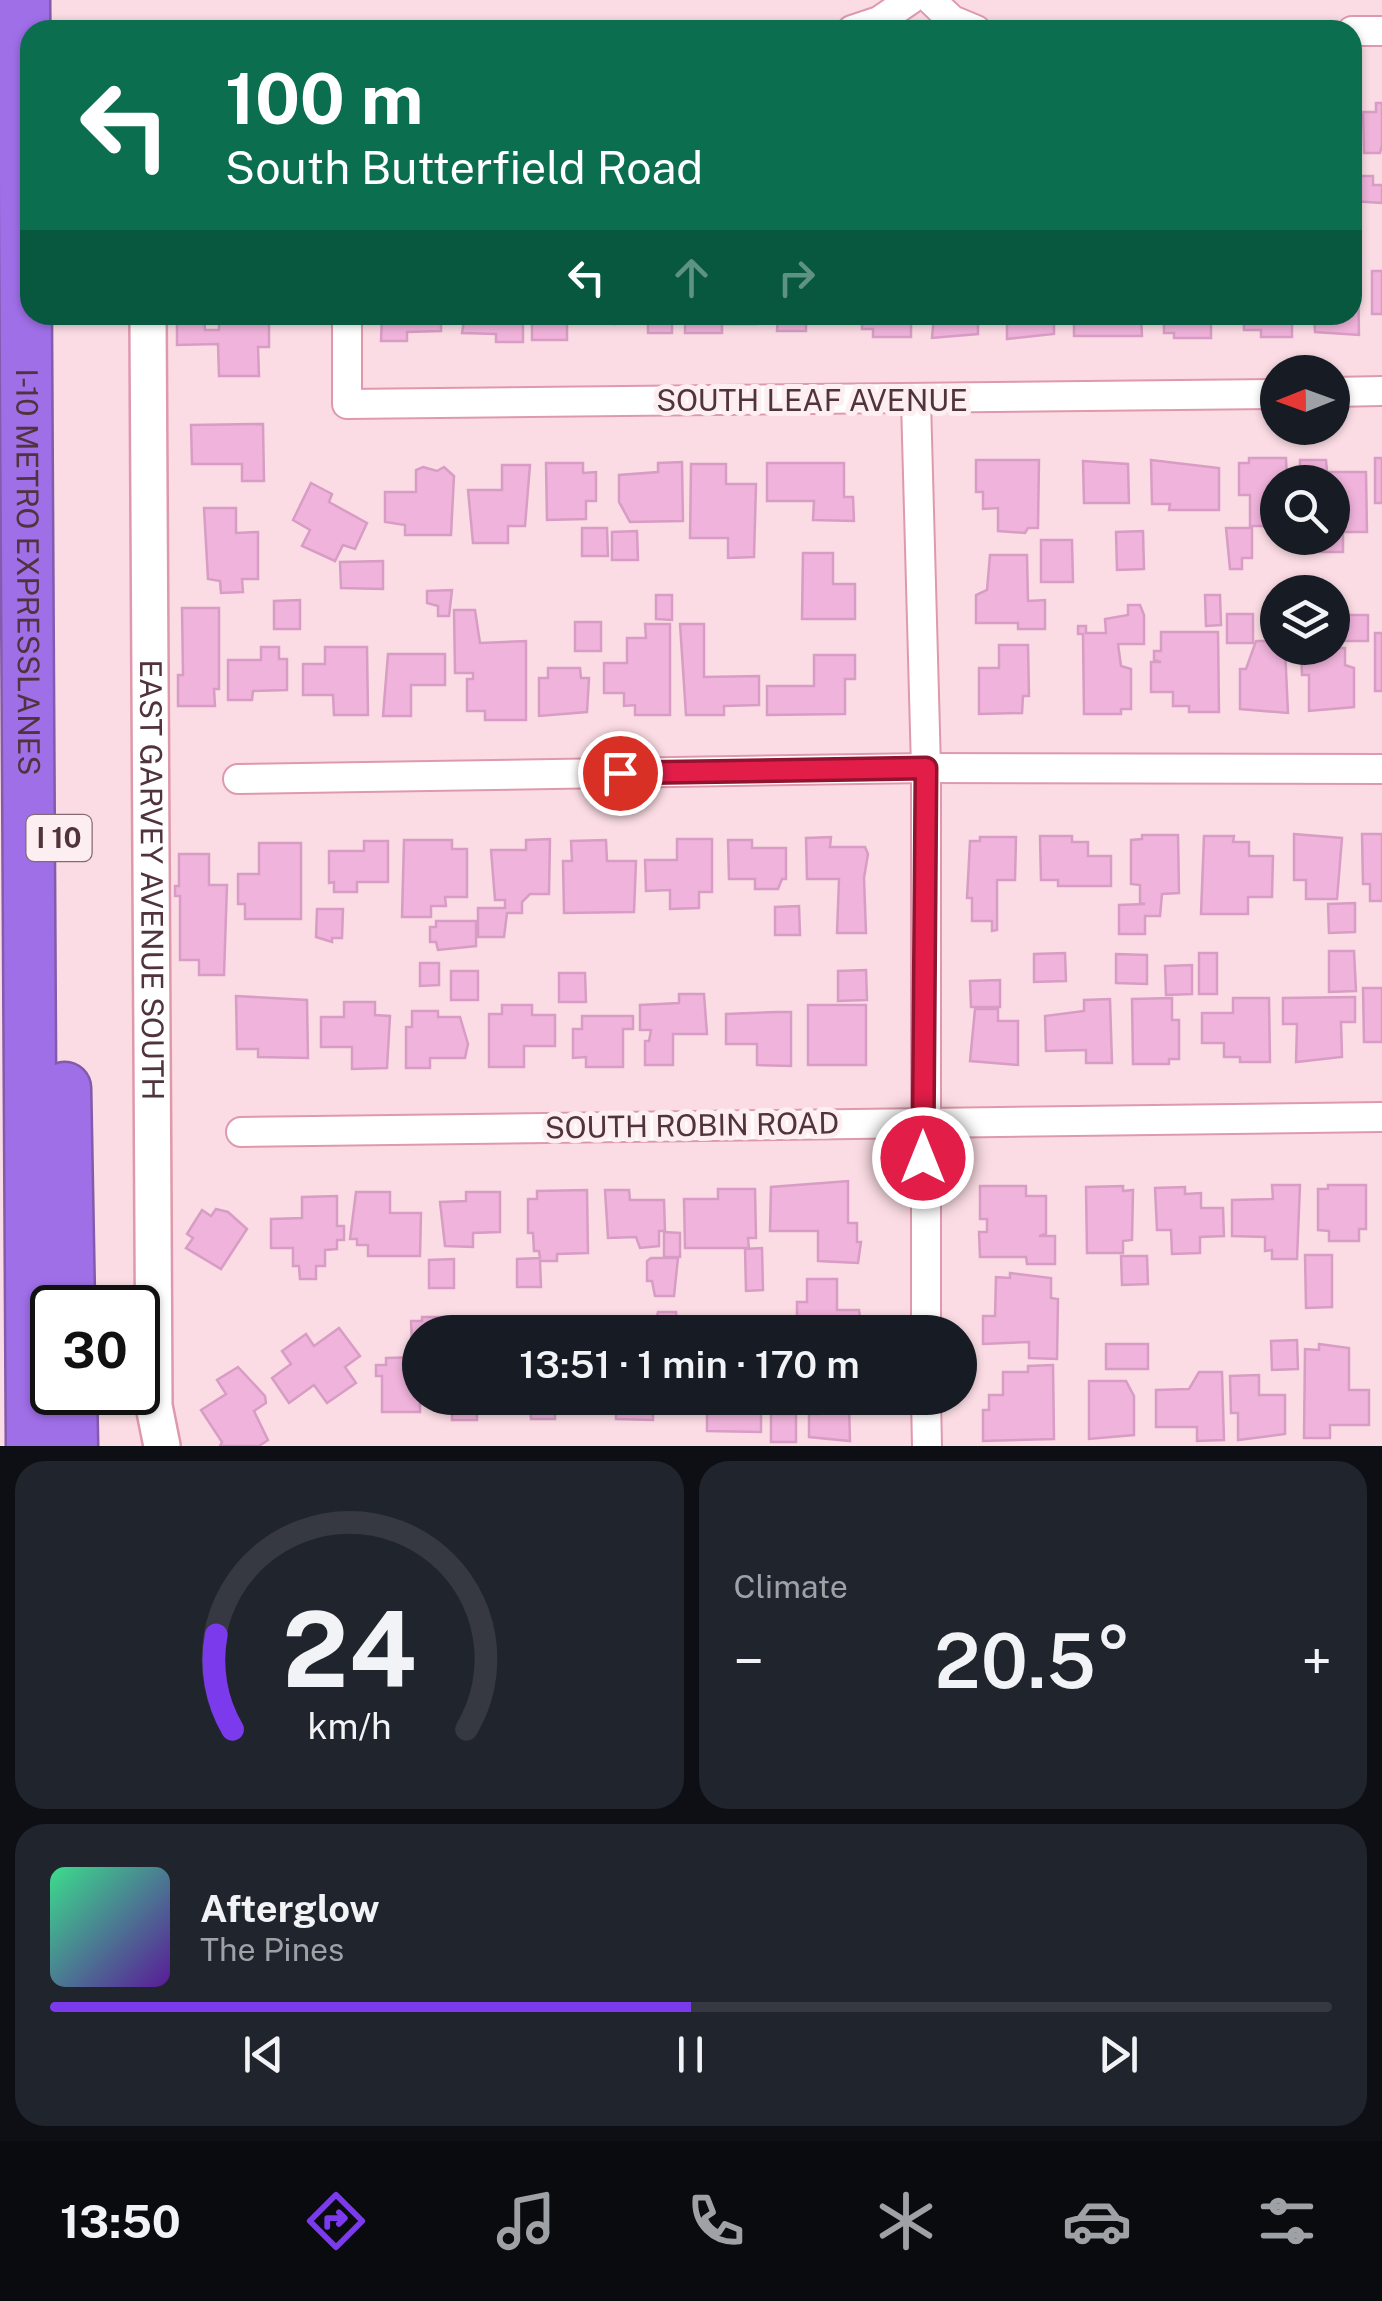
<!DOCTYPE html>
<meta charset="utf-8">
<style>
:root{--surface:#171b24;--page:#20242c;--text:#f1f3f6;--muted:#9ea1a6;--line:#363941;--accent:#7c3aed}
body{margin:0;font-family:"Public Sans",sans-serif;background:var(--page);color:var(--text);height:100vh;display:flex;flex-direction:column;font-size:38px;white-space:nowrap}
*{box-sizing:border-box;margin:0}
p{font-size:32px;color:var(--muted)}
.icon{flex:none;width:55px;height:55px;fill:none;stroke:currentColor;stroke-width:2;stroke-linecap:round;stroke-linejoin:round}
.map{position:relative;height:1446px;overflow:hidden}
.sheet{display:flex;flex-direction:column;gap:15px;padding:15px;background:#0d0f14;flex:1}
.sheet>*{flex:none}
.banner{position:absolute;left:20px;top:20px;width:1342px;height:305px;border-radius:30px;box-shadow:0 2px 8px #0004;background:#0b6e4f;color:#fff;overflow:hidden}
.needle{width:65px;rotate:269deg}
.buttons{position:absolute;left:1260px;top:355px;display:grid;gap:20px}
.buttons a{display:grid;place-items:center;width:90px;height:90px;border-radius:50%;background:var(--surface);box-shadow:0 2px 8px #0004;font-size:50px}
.speed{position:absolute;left:30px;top:1285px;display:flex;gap:20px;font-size:50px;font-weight:700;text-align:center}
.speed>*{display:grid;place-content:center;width:130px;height:130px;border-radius:50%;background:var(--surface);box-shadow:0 2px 8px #0004;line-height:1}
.speed .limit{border:5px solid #111;border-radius:15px;background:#fff;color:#111}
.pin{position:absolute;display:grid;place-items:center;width:85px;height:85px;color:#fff;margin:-42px;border:5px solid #fff;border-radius:50%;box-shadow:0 2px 10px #0007}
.me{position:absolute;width:110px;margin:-55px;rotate:0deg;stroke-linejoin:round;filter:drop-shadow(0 0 8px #0008)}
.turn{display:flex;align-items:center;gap:35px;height:210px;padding:0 40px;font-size:45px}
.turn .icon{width:130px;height:130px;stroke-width:2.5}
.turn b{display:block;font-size:70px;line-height:85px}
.lanes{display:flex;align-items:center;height:95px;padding:0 40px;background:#0003;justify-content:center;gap:50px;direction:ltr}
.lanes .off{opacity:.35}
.big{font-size:75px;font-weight:600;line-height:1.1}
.sheet .tile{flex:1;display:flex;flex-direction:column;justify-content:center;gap:15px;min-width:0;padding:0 35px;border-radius:30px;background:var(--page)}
.sheet .dial{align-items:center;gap:0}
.dial svg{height:260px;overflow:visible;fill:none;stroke:var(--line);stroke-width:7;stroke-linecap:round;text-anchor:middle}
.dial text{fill:var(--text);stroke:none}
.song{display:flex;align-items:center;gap:30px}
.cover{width:120px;height:120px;border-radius:15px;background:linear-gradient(135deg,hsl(150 70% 55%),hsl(270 70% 35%))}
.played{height:10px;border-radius:5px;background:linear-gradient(90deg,var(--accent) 50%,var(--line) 50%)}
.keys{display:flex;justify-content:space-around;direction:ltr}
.heat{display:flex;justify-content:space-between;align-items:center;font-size:55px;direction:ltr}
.sheet .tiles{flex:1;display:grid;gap:15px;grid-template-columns:1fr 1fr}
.tile:last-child{grid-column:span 2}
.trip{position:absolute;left:402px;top:1315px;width:575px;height:100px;border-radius:50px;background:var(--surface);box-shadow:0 2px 8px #0004;font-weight:600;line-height:100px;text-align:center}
.dock{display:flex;height:160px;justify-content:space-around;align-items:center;background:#090b0e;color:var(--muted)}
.dock .icon{width:70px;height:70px}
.dock .active{color:var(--accent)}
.dock b{font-size:45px;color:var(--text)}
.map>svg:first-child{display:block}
</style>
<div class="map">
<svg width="1382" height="1446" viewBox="0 0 1382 1446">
<rect width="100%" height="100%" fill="#fbdce4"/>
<g fill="#f0b3db" stroke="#d89dc4" stroke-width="2.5">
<path d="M1376,103H1382V145L1380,153H1364L1363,112H1376Z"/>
<path d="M1352,176H1373V185H1382V203L1352,201Z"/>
<rect x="1372" y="271" width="10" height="43"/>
<path d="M1352,275H1358L1359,335L1315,332L1314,315H1352Z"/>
<path d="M177,315H204L205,330H219V323L269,321V347H258L259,376H219L218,344L177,345Z"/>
<path d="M382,315H441V331L407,332V341H381Z"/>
<path d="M523,315V342H496V334L462,333L465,315Z"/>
<path d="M532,315H598V318H567V340H532Z"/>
<path d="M613,315H672V333H648V323L613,324Z"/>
<path d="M685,315H757V324H722V333H685Z"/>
<path d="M778,315H806V331H777Z"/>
<path d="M862,315H911V337H873V329H862Z"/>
<path d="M934,315H978V334L932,338Z"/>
<path d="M1007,315H1054V334L1007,339Z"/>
<path d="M1074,315H1141L1142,336H1074Z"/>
<path d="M1164,315H1211V338H1174V333H1164Z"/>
<path d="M1292,315V337H1261V330H1244V316H1222Z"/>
<path d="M263,424L264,481H242V464H192L191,425Z"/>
<path d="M1249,458H1286L1287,482H1278V526H1250V495H1239V463H1249Z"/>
<rect x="1375" y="458" width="7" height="45"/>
<path d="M976,460H1039L1038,528H1028L1025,533L998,531V508L983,509V492H976Z"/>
<path d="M1151,460L1219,468V510H1169L1170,504H1152Z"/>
<path d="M1300,460H1326L1327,472H1366L1367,532H1343V552H1301V538H1332V482H1300Z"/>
<path d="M1083,461L1128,464L1129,503H1084Z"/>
<path d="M682,462L683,521L630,522L619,502V475L658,472V463Z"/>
<path d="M546,463H583V473L596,472V501H586V519L547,520Z"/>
<path d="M767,463H844V497H853L854,521L813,520L814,501H767Z"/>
<path d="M691,464H726V484H756L754,557L728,558V538H690Z"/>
<path d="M502,465H530L525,526H508V543H473L468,490H502Z"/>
<path d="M423,467L437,471L444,467L454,476L451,535H405V525L385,522V492H416V470Z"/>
<path d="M311,483L332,494L329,502L367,523L355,549L343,545L335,561L302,546L310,530L293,520Z"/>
<path d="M204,508H236V533L258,532V579H242L243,592L221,593L220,581L208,579Z"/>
<path d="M582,528H607L608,556H582Z"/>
<path d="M1226,528H1252V558H1242V569H1230Z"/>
<path d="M637,531L638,560H612V532Z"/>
<path d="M1143,531L1144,569L1117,570L1116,532Z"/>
<path d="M1041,540H1072L1073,582H1041Z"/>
<path d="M803,553H833V584H855V619H802Z"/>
<path d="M990,555H1027L1028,601L1045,600V629H1018V623H976V595L987,590Z"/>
<path d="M383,561V589L341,588L340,562Z"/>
<path d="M452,590L449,616H438V606L427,603V591Z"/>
<path d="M656,595H672V620L656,619Z"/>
<path d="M1205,595H1220L1221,625L1206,626Z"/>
<path d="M300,600V629H274V601Z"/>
<path d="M1128,605H1140L1144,615V644H1118L1121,666L1131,669V709H1121V714H1084L1083,634H1078V626H1086V633H1106L1105,619L1128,615Z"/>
<path d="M182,608H219V689H214L215,706H178V675H183Z"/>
<path d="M454,610H475L480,643L526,641V720H485V711H467V679H473V673H455Z"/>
<rect x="1227" y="614" width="26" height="29"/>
<rect x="1341" y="615" width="27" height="26"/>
<rect x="575" y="622" width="26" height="29"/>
<path d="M645,624H670V715H635V705L624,706V693H604V663H627V638H646Z"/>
<path d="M680,624H704V677L759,676V705L724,706V715H686Z"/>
<path d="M1161,632H1218L1219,712H1189V706H1173V692H1151V662H1161L1154,660V651H1161Z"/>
<rect x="1375" y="633" width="7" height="58"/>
<path d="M1256,641H1278V648H1285L1288,713L1240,709V669H1246Z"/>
<path d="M999,645H1028L1029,696H1023L1022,713L979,714V668H999Z"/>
<path d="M261,647H279V659H287V690L253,691L252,700H228V660H261Z"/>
<path d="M325,647H367L368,715H334L333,695H303V664H325Z"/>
<path d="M1301,648H1345V665L1354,668V707L1309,711V675H1302Z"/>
<path d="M388,654H445V685H411V716H383Z"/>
<path d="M814,655H855V679H845V714L767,715V686H814Z"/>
<path d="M548,668H580L581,678H589L587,712L539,716V678H548Z"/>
<path d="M1294,834L1342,838L1337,899H1306V880H1294Z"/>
<path d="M1362,834H1382V901H1370V884H1363Z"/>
<path d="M1142,835H1178L1179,893L1162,894L1160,916H1145V934H1119V905L1145,904L1140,903V885L1131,884V840L1142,839Z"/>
<path d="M1040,836H1072V842H1088V856H1111V886H1058V880H1041Z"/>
<path d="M1204,836H1234L1233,842H1249V856H1273L1272,897H1248V914H1201Z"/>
<path d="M831,837L830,847H865L868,854L864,878L866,933H837L839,879H807L806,838Z"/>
<path d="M980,837H1016L1015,880H997V930L992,931V921H972V898H967L970,841H980Z"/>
<path d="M550,839L549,894H530L522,902V913H507L504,937H478V908H505V900H495L491,850H526V840Z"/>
<path d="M677,839H712V892H699V908L670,909V890L646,891L645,860H677Z"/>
<path d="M404,840H452V849H467V897H445L446,906H431V917H402Z"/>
<path d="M606,840L607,861H636L634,912L564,913L563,861H572L571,841Z"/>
<path d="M728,840H752V848H786V879H782L778,889H755V879H729Z"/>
<path d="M364,841H388V882H357V892H334V882L329,883V851H364Z"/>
<path d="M259,843H301V919H245V904H238V874H259Z"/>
<path d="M179,854H209V885H227L224,975H199V960H180V896H175V886H179Z"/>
<path d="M1355,903V932L1329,933L1328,904Z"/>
<path d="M799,906L800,935H775V907Z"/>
<path d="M317,909H343L342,938H332V942L316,937Z"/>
<path d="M436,921H476V946L438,950L436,942H430V927H436Z"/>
<path d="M1329,951H1354L1356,991L1329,992Z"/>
<path d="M1065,953L1066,981L1034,982V954Z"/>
<rect x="1199" y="953" width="18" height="41"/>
<path d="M1116,954L1147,955V984L1116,983Z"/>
<path d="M420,963H439V985L420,986Z"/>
<path d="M1192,965V994L1166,995L1165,966Z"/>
<path d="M866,970L867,1000L838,1001V971Z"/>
<rect x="451" y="971" width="27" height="29"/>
<path d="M559,973H585L586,1002H559Z"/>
<path d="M1000,980V1007H971L970,981Z"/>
<path d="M1363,988H1382V1042H1364Z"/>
<path d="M679,994H704L707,1034H673V1065H645V1041H649L651,1030H640V1005L679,1003Z"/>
<path d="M236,996L307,1000L308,1058L258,1057V1049H237Z"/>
<path d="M1355,997V1022H1341L1342,1057L1296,1062L1297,1024H1283V998Z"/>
<path d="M1172,998V1020H1179V1059H1169V1064H1133L1132,999Z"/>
<path d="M1233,998H1269L1270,1062H1240V1057H1224V1043H1202V1013H1233Z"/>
<path d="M1110,999L1112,1063H1086V1050L1046,1051L1045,1016L1084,1011V1000Z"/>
<path d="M344,1002H375V1015L390,1016L387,1068L352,1069V1047H321V1017H344Z"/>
<path d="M502,1005H532V1015H555V1046H524V1067H489V1014H502Z"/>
<rect x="808" y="1005" width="58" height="60"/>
<path d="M975,1009H998V1021H1018V1065L970,1061Z"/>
<path d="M412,1011H438V1017H460L468,1044L465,1058H430V1068H406V1027H412Z"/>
<path d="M777,1012H791V1066L757,1065V1044H726V1014Z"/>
<path d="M582,1016H633V1029H623V1067H586V1057L573,1058V1029H582Z"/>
<path d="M848,1181V1223H857V1242H861L858,1263L818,1261V1231H770L771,1187Z"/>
<path d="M1272,1185H1300L1297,1259H1272V1250L1265,1251V1237L1232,1236V1200L1273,1199Z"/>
<path d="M1328,1185H1366V1229H1359V1241H1329V1231L1318,1230V1189H1328Z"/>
<path d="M980,1186H1026V1196H1046V1234L1039,1236H1055V1264H1027L1026,1257H980L979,1232H987V1219H980Z"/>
<path d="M1123,1186V1191L1133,1190L1132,1240L1123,1241V1253H1087L1086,1187Z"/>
<path d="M1185,1187V1194L1201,1193V1208H1223L1224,1236L1200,1237V1253L1172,1254L1171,1230H1157L1155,1188Z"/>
<path d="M718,1189H755L756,1238H748L749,1248H685L684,1199H718Z"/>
<path d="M587,1190L588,1253L557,1254V1261H540L541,1287H517V1259L540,1258L539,1251H534L533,1233H528V1199H537V1191Z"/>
<path d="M605,1190H629L630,1200H664L665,1231H659V1246L640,1248L636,1237L608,1238Z"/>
<path d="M356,1192H390V1213H421L420,1256H368V1245H357V1239H350Z"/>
<path d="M466,1192H500V1232L473,1233V1247L445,1246L440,1202L466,1201Z"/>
<path d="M337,1196V1226H344V1240H337V1249L325,1250V1266H316V1279H300L299,1266H293V1248H271V1219L302,1218V1197Z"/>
<path d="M216,1209L228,1212L247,1229L221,1269L186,1248L193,1238L187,1234L202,1210L211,1216Z"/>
<path d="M664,1232L680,1233V1257H664Z"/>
<path d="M762,1248L763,1290L746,1291L745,1249Z"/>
<path d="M1305,1255H1332V1307L1306,1308Z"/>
<path d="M1121,1256H1147L1148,1284L1122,1285Z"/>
<path d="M651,1258H678L674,1296H655L652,1281H647V1261Z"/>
<path d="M454,1259V1288H429V1260Z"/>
<path d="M1010,1273L1051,1278V1298L1058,1299L1057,1359L1029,1358V1342L983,1344V1316H995L996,1277L1010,1278Z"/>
<path d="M807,1279H837V1310H859L862,1332H797V1302H807Z"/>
<path d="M658,1312H676L678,1332H654Z"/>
<path d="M422,1317H448V1332H420V1344L412,1343L411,1321H422Z"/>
<rect x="575" y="1322" width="26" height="10"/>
<path d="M339,1328L360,1356L345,1367L356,1383L327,1403L314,1385L289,1403L272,1378L291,1364L282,1351L306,1334L314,1346Z"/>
<path d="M1297,1340L1298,1369L1272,1370L1271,1341Z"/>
<rect x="1106" y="1344" width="42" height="25"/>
<path d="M1319,1344L1349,1348V1390H1369V1425H1330V1438H1304L1305,1349L1319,1350Z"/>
<path d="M420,1357V1398H432V1402H420V1412H382V1376H376V1365H386V1358Z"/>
<path d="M1053,1365L1054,1439L983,1441V1410H989V1395H1003V1372H1028V1366Z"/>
<path d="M238,1367L265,1396L266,1403L254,1411L268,1440L259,1446H220L222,1442L201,1410L226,1394L217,1380Z"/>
<path d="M1199,1372H1222L1224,1440L1197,1441V1427H1156V1390L1189,1389Z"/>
<path d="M1259,1375V1395H1285V1434L1238,1440V1413H1231L1230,1376Z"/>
<path d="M1089,1381H1126L1134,1396V1435L1089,1439Z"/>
<path d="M452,1398H512V1410H477V1420H452Z"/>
<path d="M530,1398H589V1409L555,1410V1419H531Z"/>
<path d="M616,1398H665V1411H653V1420L616,1419Z"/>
<path d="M684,1398H761V1432L707,1431V1410H684Z"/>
<path d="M819,1398H860V1406H849L850,1441L809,1437V1414H819Z"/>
<rect x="771" y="1414" width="25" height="28"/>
</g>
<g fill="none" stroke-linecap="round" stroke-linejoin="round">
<g stroke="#df99ae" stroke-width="32">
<g id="minor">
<path d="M931,0L952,20L976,30"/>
<path d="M852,30L879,21L910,0"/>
<path d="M1352,31H1382"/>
<path d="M347,315V404L1278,394"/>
<path d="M1332,392L1382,391"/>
<path d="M916,401L926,768V1332"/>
<path d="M238,779L926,768L1382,769"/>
<path d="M241,1132L1382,1117"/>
<path d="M926,1398L927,1446"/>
</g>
</g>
<g stroke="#df99ae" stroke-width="40">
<g id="tertiary">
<path id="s1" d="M148,315L154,1406L162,1446"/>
</g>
</g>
<g stroke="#835aac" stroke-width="55">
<g id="motorway">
<path id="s2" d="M24,0L32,1446"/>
<path d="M65,1088L69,1308"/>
<path d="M71,1392L72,1446"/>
</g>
</g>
<use href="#minor" stroke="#fff" stroke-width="28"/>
<use href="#tertiary" stroke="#fff" stroke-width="35"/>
<use href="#motorway" stroke="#9f6fe8" stroke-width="50"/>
</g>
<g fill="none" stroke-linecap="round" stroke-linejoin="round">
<g stroke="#92132f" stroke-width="25">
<path id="route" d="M620,773L926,768L923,1158"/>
</g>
<use href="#route" stroke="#e11d48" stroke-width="18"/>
</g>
<g text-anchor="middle" stroke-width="10" stroke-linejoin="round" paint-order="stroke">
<rect fill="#fdeef2" stroke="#846b73" stroke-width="2.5" x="26.5" y="815" width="65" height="46" rx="8"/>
<g font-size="28" font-weight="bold" fill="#50333c">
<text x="59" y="848">I 10</text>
</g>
<g font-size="30" fill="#50333c" stroke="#fdeef2">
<text x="812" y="411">SOUTH LEAF AVENUE</text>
<text dy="10" stroke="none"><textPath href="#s2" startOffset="572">I-10 METRO EXPRESSLANES</textPath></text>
<text dy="10" stroke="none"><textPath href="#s1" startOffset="565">EAST GARVEY AVENUE SOUTH</textPath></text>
<text transform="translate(692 1126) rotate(-1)" y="10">SOUTH ROBIN ROAD</text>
</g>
</g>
</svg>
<div class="buttons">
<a><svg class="needle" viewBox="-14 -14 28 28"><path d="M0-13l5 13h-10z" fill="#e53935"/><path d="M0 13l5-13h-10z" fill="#9ea1a6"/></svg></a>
<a><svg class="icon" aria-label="search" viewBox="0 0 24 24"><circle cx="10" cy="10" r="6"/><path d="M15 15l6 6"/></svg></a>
<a><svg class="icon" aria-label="layers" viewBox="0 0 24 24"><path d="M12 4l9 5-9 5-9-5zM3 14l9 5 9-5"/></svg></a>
</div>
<div class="speed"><div class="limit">30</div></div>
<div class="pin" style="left:620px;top:773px;background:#d93025"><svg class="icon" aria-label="arrive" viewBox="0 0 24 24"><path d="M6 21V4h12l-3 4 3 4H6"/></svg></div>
<svg class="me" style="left:923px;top:1158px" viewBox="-20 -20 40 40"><circle r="17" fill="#e11d48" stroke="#fff" stroke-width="3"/><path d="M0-11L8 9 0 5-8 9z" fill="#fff"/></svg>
<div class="trip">13:51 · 1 min · 170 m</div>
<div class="banner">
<div class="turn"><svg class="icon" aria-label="left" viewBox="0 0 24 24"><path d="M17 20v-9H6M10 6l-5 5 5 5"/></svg><div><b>100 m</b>South Butterfield Road</div></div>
<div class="lanes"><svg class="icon" aria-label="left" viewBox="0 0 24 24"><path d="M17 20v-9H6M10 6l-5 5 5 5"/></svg><svg class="icon off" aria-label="ahead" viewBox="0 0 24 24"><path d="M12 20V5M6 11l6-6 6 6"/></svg><svg class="icon off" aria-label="right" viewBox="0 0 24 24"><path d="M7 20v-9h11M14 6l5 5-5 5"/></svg></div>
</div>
</div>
<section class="sheet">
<div class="tiles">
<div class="tile dial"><svg viewBox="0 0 100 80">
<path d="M14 69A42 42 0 1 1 86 69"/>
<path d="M14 69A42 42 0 0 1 9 40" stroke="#7c3aed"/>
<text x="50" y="56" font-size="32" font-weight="700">24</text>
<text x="50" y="72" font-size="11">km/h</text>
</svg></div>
<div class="tile"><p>Climate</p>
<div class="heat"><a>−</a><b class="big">20.5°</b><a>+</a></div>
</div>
<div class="tile">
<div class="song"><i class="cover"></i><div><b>Afterglow</b><p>The Pines</p></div></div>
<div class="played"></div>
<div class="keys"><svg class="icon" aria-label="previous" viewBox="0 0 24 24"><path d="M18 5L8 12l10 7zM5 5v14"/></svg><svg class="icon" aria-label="pause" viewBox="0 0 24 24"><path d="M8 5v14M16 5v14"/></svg><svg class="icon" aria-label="next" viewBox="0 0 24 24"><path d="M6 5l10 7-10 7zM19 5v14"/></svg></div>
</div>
</div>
</section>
<nav class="dock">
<b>13:50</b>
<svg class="icon active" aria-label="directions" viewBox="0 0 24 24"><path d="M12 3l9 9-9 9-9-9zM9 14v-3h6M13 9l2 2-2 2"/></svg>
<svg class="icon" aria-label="music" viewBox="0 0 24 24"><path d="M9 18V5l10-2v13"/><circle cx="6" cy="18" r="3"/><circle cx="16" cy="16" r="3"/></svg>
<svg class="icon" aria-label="phone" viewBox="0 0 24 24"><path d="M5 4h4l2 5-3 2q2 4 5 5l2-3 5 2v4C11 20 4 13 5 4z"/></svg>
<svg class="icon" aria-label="climate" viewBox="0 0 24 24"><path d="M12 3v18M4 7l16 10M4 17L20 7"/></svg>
<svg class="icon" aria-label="car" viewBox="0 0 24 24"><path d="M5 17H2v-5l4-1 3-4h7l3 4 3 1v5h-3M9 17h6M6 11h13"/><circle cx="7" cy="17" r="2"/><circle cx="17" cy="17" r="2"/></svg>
<svg class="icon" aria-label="filters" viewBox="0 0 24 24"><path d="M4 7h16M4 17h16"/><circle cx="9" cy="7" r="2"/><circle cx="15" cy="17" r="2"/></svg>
</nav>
